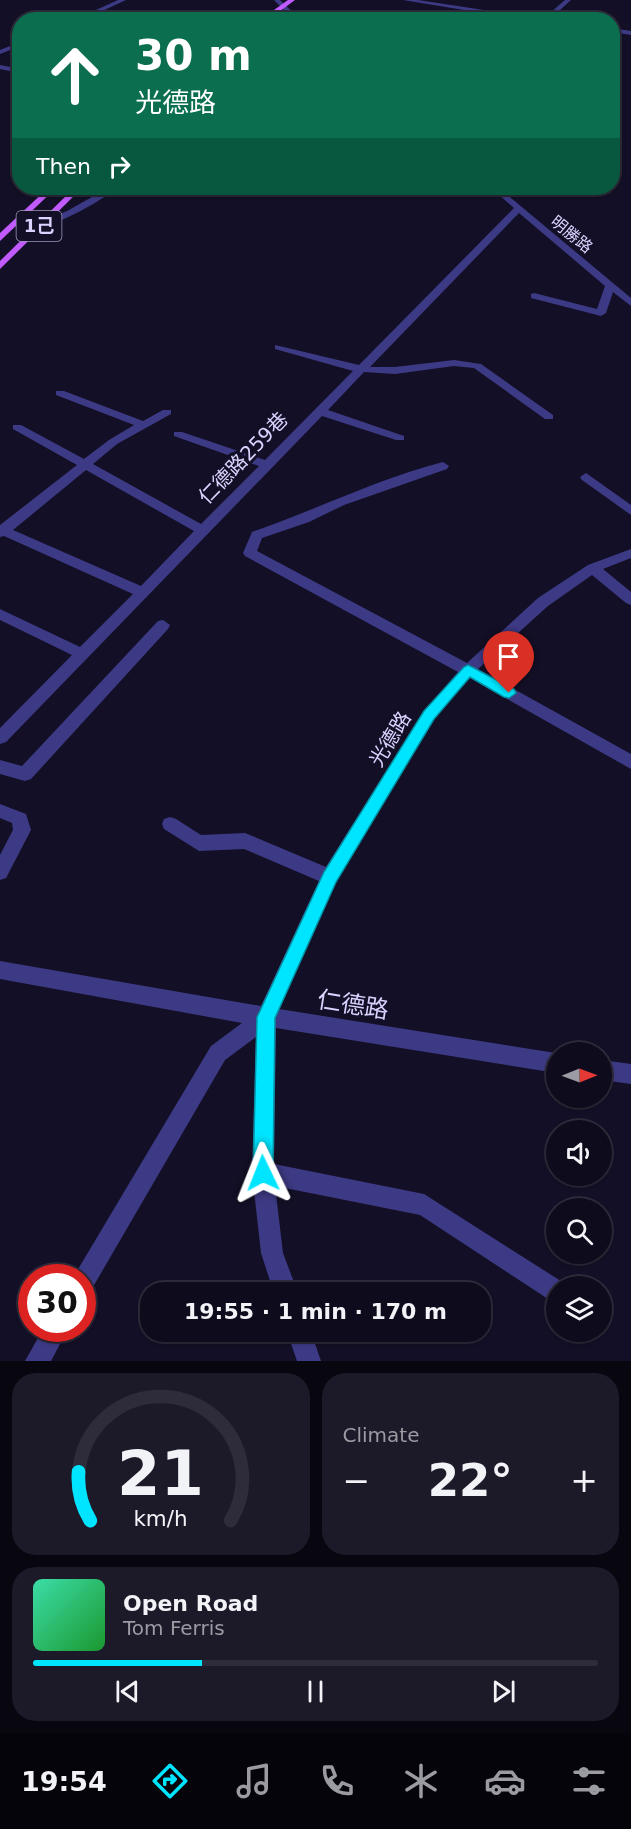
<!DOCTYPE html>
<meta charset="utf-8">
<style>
:root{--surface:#0e0b1c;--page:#1c1929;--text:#f1f3f6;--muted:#9b9ba3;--line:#2e2b3b;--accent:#00e5ff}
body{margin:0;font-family:"DejaVu Sans","Noto Sans TC",sans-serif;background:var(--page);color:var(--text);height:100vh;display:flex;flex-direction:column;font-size:22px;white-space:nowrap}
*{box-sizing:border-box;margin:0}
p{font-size:20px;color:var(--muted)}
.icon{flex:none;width:33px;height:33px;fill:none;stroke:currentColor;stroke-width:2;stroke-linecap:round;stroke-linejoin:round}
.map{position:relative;height:1361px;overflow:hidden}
.sheet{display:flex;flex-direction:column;gap:12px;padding:12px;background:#08060f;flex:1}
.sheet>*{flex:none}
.banner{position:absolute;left:12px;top:12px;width:608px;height:183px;border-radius:24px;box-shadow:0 2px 4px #0004,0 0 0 2px var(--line);background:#0b6e4f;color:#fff;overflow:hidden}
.needle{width:39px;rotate:89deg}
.buttons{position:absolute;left:546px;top:1042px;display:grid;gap:12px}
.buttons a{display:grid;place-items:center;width:66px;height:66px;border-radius:50%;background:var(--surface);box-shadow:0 2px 4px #0004,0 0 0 2px var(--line);font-size:30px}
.speed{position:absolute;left:18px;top:1264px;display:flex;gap:12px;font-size:30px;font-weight:700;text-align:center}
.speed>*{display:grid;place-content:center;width:78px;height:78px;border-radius:50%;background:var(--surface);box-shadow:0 2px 4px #0004,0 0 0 2px var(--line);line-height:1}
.speed .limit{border:9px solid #d22;background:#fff;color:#111}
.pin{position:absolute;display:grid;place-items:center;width:51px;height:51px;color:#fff;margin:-62px -26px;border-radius:50% 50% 50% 0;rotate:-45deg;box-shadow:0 0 6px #0007}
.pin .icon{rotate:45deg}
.me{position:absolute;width:66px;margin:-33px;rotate:358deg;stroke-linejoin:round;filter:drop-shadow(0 0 4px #0008)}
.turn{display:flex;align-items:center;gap:21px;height:126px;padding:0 24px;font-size:27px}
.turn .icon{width:78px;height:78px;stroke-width:2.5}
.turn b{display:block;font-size:42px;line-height:51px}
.then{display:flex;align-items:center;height:57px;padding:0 24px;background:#0003;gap:12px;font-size:22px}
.big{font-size:45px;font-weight:700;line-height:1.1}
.sheet .card{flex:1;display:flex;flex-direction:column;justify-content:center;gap:9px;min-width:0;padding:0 21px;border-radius:24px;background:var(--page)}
.sheet .dial{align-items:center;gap:0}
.dial svg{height:156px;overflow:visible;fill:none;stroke:var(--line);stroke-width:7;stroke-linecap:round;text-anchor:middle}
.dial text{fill:var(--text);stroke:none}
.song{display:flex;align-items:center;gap:18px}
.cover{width:72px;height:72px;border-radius:9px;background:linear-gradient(135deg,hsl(160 70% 55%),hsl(130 70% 35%))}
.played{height:6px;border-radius:3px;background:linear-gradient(90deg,var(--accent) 30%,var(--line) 30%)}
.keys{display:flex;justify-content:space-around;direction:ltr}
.heat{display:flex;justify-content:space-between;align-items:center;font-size:33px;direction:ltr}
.sheet .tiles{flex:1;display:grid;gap:12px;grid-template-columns:1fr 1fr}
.card:last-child{grid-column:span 2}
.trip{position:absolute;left:140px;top:1282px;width:351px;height:60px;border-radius:24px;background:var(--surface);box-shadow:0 2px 4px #0004,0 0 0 2px var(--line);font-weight:700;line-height:60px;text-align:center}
.tab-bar{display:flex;height:96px;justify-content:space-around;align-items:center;background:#06040b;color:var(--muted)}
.tab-bar .icon{width:42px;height:42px}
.tab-bar .on{color:var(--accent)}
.tab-bar b{font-size:27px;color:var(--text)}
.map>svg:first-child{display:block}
</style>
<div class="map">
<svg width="631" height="1361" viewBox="0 0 631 1361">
<rect width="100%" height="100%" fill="#130f26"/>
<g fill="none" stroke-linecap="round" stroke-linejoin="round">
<g fill="#3d3a85" fill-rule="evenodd">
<path d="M118,0H126L83,20H74Z"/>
<path d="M274,0H280L301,20H294Z"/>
<path d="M403,0H418L543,19L565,0H571L549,20H525Z"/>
<path d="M612,28L631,31V35L612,32Z"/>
<path d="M20,42V46L0,54V50Z"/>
<path d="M0,65L20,69V73L0,69Z"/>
<path d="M108,188H117C106,198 48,232 37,224L67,211Z"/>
<path d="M491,188H499L631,298V306L613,292L606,313L601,316L531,298V294L534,293L597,309L605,286L519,213L370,367H395L454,360L481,364L553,415V419H545L474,368L454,366L395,374L364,372L328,410L404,436V440H396L322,416L6,742L0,744V728L72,655L0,620V609L80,647L133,594L4,536L0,537V525L77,465L13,429V425H21L84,459L109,440L134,425L56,395V391H64L143,421L163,410H171V414L117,444L93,464L201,524L259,466L174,436V432H182L265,460L353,371L275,349V345L359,365L514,208ZM86,470L194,531L141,586L13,530Z"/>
<path d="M443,462L449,466L447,469L344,505L309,522L262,538L257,551L467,663L538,598L588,565L631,549V558L603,569L631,592V605L626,603L592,575L548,606L478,669L631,754V769L470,678L434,719L336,882L279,1009L556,1053V1073L276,1028L274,1164L424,1194L564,1283L566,1287H556V1302L548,1299L420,1215L275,1186L283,1253L298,1293H274L261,1253L252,1173L256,1037L225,1060L90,1292L82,1295V1278H73L74,1276L211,1046L242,1023L0,979V961L261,1006L319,881L244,849L199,851L164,829L162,824L164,819L170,817L176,819L201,835L245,833L326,867L424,711L458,672L245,556L243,553L252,532C316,510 377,479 443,462Z"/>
<path d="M586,473L631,505V515L582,480L580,477Z"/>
<path d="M163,620L170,625L168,629L31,779L25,781L0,774V760L22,766L158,621Z"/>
<path d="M0,804L26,814L31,830L6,878L0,880V855L13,830L12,823L0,818Z"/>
<path d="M602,1060L631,1064V1084L602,1080Z"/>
<path d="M43,1329H68L51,1361H25Z"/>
<path d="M287,1332H311L321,1361H297Z"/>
</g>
<g fill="#c25bff" fill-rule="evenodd">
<path d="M288,0H295L268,20H260Z"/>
<path d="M48,188H56L0,241V233Z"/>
<path d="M74,188H82L0,269V261Z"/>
</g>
</g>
<path fill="#00e5ff" stroke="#0095a6" stroke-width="1.5" d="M468,665L514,689L516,693L509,698L504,697L470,677L434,719L336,882L275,1018L273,1173L270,1180L263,1183L256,1180L253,1173L257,1017L260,1011L324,872L424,711L464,667Z"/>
<g text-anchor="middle" stroke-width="6" stroke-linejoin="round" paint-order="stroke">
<g font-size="16" fill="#d9d4ff" stroke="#130f26">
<text transform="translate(572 234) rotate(39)" y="6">明勝路</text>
</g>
<rect fill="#130f26" stroke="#9e99be" stroke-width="1.5" x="16.5" y="211" width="45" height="30" rx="4.5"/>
<g font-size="18" font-weight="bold" fill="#d9d4ff">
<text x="39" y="232">1己</text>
</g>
<g font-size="20" fill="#d9d4ff" stroke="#130f26">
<text transform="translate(243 458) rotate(-46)" y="7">仁德路259巷</text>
<text transform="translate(390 739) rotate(-59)" y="7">光德路</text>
</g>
<g font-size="24" fill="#d9d4ff" stroke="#130f26">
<text transform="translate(353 1005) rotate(9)" y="8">仁德路</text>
</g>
</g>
</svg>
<div class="buttons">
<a><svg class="needle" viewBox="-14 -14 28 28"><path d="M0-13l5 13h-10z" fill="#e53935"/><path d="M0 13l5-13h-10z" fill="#9b9ba3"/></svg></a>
<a><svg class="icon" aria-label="sound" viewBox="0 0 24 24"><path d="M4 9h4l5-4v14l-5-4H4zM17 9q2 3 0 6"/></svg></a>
<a><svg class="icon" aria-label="search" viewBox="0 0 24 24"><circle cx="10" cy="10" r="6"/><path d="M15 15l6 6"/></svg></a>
<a><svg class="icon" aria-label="layers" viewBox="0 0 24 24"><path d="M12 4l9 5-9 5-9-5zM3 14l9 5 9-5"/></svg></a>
</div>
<div class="speed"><div class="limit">30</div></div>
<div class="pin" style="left:509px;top:693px;background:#d93025"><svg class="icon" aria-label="arrive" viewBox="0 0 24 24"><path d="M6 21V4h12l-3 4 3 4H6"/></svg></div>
<svg class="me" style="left:263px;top:1173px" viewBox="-20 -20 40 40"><path d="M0-17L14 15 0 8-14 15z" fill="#00e5ff" stroke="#fff" stroke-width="4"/></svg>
<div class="trip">19:55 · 1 min · 170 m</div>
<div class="banner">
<div class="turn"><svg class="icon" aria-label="ahead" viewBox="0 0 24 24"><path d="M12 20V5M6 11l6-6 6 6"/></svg><div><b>30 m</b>光德路</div></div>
<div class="then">Then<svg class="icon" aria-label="right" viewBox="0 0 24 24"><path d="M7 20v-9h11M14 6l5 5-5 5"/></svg></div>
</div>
</div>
<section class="sheet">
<div class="tiles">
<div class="card dial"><svg viewBox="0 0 100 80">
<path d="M14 69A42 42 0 1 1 86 69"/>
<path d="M14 69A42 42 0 0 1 8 44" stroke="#00e5ff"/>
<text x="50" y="56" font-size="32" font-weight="700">21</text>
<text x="50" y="72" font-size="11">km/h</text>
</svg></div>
<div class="card"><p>Climate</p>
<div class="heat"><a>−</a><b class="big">22°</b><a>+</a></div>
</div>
<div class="card">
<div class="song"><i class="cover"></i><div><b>Open Road</b><p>Tom Ferris</p></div></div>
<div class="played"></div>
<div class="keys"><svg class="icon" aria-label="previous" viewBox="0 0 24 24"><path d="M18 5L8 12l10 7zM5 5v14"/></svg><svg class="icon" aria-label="pause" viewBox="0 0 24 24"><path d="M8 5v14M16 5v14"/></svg><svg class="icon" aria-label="next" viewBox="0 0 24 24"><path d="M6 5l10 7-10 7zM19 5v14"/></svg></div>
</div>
</div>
</section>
<nav class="tab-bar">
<b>19:54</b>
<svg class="icon on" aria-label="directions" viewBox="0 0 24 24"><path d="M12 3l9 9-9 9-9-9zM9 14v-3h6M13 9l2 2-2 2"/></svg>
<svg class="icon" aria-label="music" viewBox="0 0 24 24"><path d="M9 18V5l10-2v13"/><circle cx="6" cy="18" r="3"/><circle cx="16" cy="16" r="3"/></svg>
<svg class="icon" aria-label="phone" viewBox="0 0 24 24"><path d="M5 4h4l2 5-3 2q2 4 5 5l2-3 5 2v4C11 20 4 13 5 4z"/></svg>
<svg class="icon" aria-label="climate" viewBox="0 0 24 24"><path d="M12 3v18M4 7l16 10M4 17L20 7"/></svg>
<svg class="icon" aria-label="car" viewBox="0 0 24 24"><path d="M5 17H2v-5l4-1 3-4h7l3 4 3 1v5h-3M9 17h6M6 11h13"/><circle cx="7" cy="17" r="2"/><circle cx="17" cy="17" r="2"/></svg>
<svg class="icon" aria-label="filters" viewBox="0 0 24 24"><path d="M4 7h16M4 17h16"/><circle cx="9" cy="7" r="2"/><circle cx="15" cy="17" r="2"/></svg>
</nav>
